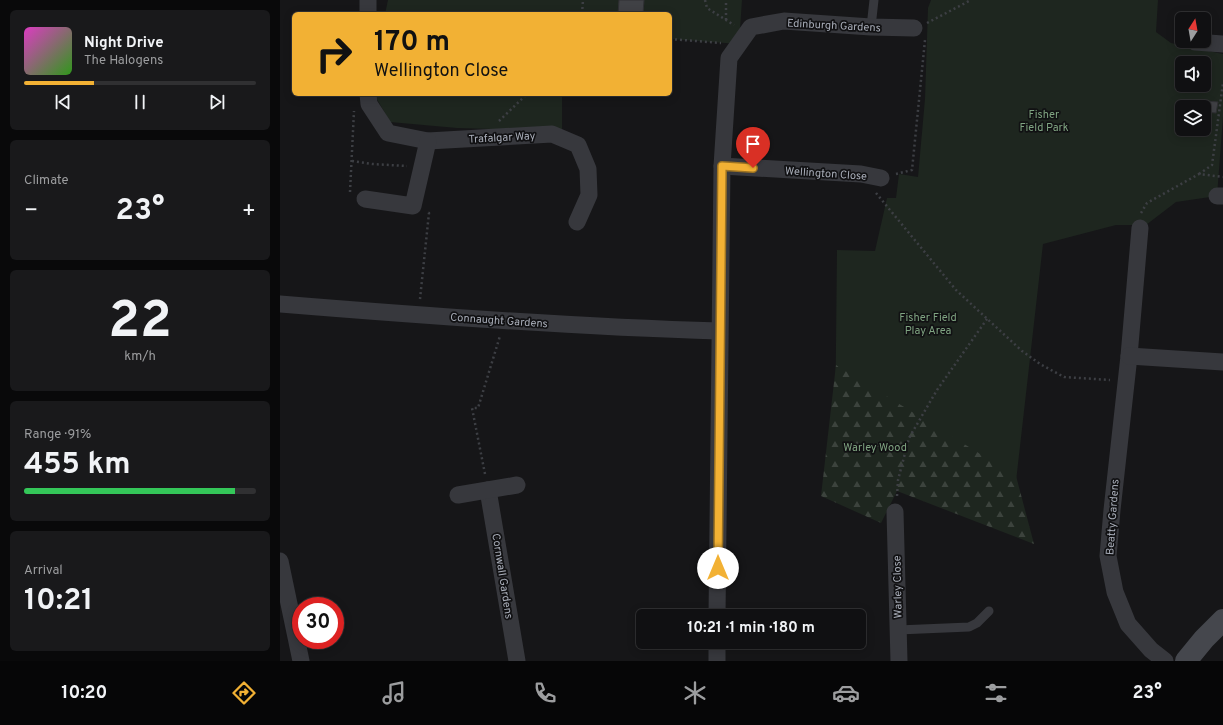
<!DOCTYPE html>
<meta charset="utf-8">
<style>
:root{--surface:#101012;--page:#19191b;--text:#f1f3f6;--muted:#9c9d9f;--line:#303032;--accent:#f2b134}
body{margin:0;font-family:Overpass,sans-serif;background:var(--page);color:var(--text);height:100vh;display:flex;flex-direction:column;font-size:15px;white-space:nowrap}
*{box-sizing:border-box;margin:0}
p{font-size:13px;color:var(--muted)}
.icon{flex:none;width:22px;height:22px;fill:none;stroke:currentColor;stroke-width:2;stroke-linecap:round;stroke-linejoin:round}
.map{position:relative;flex:1;overflow:hidden}
.sheet{display:flex;flex-direction:column;gap:10px;padding:10px;background:#09090a;width:280px}
.sheet>*{flex:none}
.banner{position:absolute;left:12px;top:12px;width:380px;height:84px;border-radius:6px;box-shadow:0 2px 10px #0003,0 0 0 1px var(--line);background:#f2b134;color:#111;overflow:hidden}
.needle{width:26px;rotate:11deg}
.buttons{position:absolute;left:895px;top:12px;display:grid;gap:8px}
.buttons a{display:grid;place-items:center;width:36px;height:36px;border-radius:6px;background:var(--surface);box-shadow:0 2px 10px #0003,0 0 0 1px var(--line);font-size:20px}
.speed{position:absolute;left:12px;top:597px;display:flex;gap:8px;font-size:20px;font-weight:700;text-align:center}
.speed>*{display:grid;place-content:center;width:52px;height:52px;border-radius:50%;background:var(--surface);box-shadow:0 2px 10px #0003,0 0 0 1px var(--line);line-height:1}
.speed .limit{border:6px solid #d22;background:#fff;color:#111}
.pin{position:absolute;display:grid;place-items:center;width:34px;height:34px;color:#fff;margin:-41px -17px;border-radius:50% 50% 50% 0;rotate:-45deg;box-shadow:0 0 4px #0007}
.pin .icon{rotate:45deg}
.me{position:absolute;width:44px;margin:-22px;rotate:0deg;stroke-linejoin:round;filter:drop-shadow(0 0 3px #0008)}
.turn{display:flex;align-items:center;gap:14px;height:84px;padding:0 16px;font-size:18px}
.turn .icon{width:52px;height:52px;stroke-width:2.5}
.turn b{display:block;font-size:28px;line-height:34px}
.big{font-size:30px;font-weight:700;line-height:1.1}
.sheet .widget{flex:1;display:flex;flex-direction:column;justify-content:center;gap:6px;min-width:0;padding:0 14px;border-radius:6px;background:var(--page)}
.sheet .dial{align-items:center;gap:0}
.dial b{font-size:52px;line-height:1}
.song{display:flex;align-items:center;gap:12px}
.cover{width:48px;height:48px;border-radius:6px;background:linear-gradient(135deg,hsl(310 70% 55%),hsl(110 70% 35%))}
.played{height:4px;border-radius:2px;background:linear-gradient(90deg,var(--accent) 30%,var(--line) 30%)}
.keys{display:flex;justify-content:space-around;direction:ltr}
.heat{display:flex;justify-content:space-between;align-items:center;font-size:22px;direction:ltr}
.charge{height:6px;border-radius:3px;background:linear-gradient(90deg,#34c759 91%,var(--line) 0)}
.trip{position:absolute;left:356px;top:609px;width:230px;height:40px;border-radius:6px;background:var(--surface);box-shadow:0 2px 10px #0003,0 0 0 1px var(--line);font-weight:700;line-height:40px;text-align:center}
.menu{display:flex;height:64px;justify-content:space-around;align-items:center;background:#060607;color:var(--muted)}
.menu .icon{width:28px;height:28px}
.menu .active{color:var(--accent)}
.menu b{font-size:18px;color:var(--text)}
main{display:flex;flex:1;min-height:0}
.map>svg:first-child{display:block}
</style>
<main>
<section class="sheet">
<div class="widget">
<div class="song"><i class="cover"></i><div><b>Night Drive</b><p>The Halogens</p></div></div>
<div class="played"></div>
<div class="keys"><svg class="icon" aria-label="previous" viewBox="0 0 24 24"><path d="M18 5L8 12l10 7zM5 5v14"/></svg><svg class="icon" aria-label="pause" viewBox="0 0 24 24"><path d="M8 5v14M16 5v14"/></svg><svg class="icon" aria-label="next" viewBox="0 0 24 24"><path d="M6 5l10 7-10 7zM19 5v14"/></svg></div>
</div>
<div class="widget"><p>Climate</p>
<div class="heat"><a>−</a><b class="big">23°</b><a>+</a></div>
</div>
<div class="widget dial"><b>22</b><p>km/h</p></div>
<div class="widget"><p>Range · 91%</p><b class="big">455 km</b><div class="charge"></div></div>
<div class="widget"><p>Arrival</p><b class="big">10:21</b></div>
</section>
<div class="map">
<svg width="943" height="661" viewBox="0 0 943 661">
<defs>
<pattern id="forest-firs" width="22" height="20" patternUnits="userSpaceOnUse"><rect width="22" height="20" fill="#1e261f"/><path d="M5 1l3.5 6h-7zM16 11l3.5 6h-7z" fill="#3c433d"/></pattern>
</defs>
<rect width="100%" height="100%" fill="#161618"/>
<g fill="#1e261f" fill-rule="evenodd">
<path d="M108,0H462L459,44L390,39V14H105Z"/>
<path d="M651,0H878L876,32L891,43L943,54V117L937,196L896,202L866,225H836L763,244L733,508L555,438L557,250L595,251L607,198H616L619,174L638,177L645,99L648,8ZM902,63H924V85H902ZM902,107H924V129H902Z"/>
<path d="M94,94H282V131L177,128L110,122Z"/>
</g>
<path fill="url(#forest-firs)" d="M556,365L736,476L754,544L617,491L601,523L541,496Z"/>
<g fill="#404145" stroke="#303034">
<path d="M339,0H364L363,14H338Z"/>
<path d="M926,101L938,102L936,113L925,112Z"/>
</g>
<g fill="none" stroke-linecap="round" stroke-linejoin="round">
<g stroke="#3d3f44" stroke-width="2.5" stroke-dasharray="2 3" stroke-linecap="butt">
<path d="M425,0L427,8L454,25"/>
<path d="M302,14L303,0"/>
<path d="M446,20V0"/>
<path d="M647,23L691,0"/>
<path d="M390,39L441,43"/>
<path d="M219,121L247,94"/>
<path d="M72,161L92,164L127,166"/>
<path d="M616,174L632,170L645,40"/>
<path d="M919,174L932,165L943,83"/>
<path d="M70,192L74,111"/>
<path d="M596,193L676,290L742,351L760,364L784,377L830,380"/>
<path d="M861,213L867,203L919,174L943,177"/>
<path d="M140,299L149,213H147"/>
<path d="M205,474L192,408H198L220,336"/>
<path d="M617,496L618,480L629,438L657,390L707,319"/>
</g>
<g stroke="#37383d" stroke-width="9">
<path d="M591,27L594,0"/>
<path d="M618,630L689,627L697,623L709,611"/>
</g>
<g stroke="#37383d" stroke-width="17">
<path d="M88,14V0"/>
<path d="M915,42L943,44"/>
<path d="M88,94L89,104L108,133L148,141L272,134L298,145L308,169L309,195L297,222"/>
<path d="M442,166L581,174L601,178"/>
<path d="M937,196H943"/>
<path d="M85,199L133,206L148,141"/>
<path d="M860,228L849,356L832,510L828,556L835,592L848,624L871,650L885,661"/>
<path d="M0,304C146,316 293,327 439,331"/>
<path d="M849,356L943,362"/>
<path d="M208,490L237,661"/>
<path d="M178,495L237,485"/>
<path d="M615,512L619,661"/>
<path d="M0,561L21,661"/>
<path d="M437,616L442,166L449,58L471,27L504,21L591,27L634,28"/>
<path d="M437,661V642"/>
</g>
<path stroke="#45474d" stroke-width="22" d="M906,661L924,639L943,620"/>
</g>
<g fill="none" stroke-linecap="round" stroke-linejoin="round">
<g stroke="#9d7322" stroke-width="10">
<path id="route" d="M438,568L442,166L473,168"/>
</g>
<use href="#route" stroke="#f2b134" stroke-width="7"/>
</g>
<g text-anchor="middle" stroke-width="3.5" stroke-linejoin="round" paint-order="stroke">
<g font-size="11" fill="#a8adb8" stroke="#111113">
<text transform="translate(554 25) rotate(3)" y="4">Edinburgh Gardens</text>
<text transform="translate(222 137) rotate(-3)" y="4">Trafalgar Way</text>
<text transform="translate(546 173) rotate(4)" y="4">Wellington Close</text>
<text transform="translate(219 320) rotate(4)" y="4">Connaught Gardens</text>
<text transform="translate(832 517) rotate(-86)" y="4">Beatty Gardens</text>
<text transform="translate(223 576) rotate(81)" y="4">Cornwall Gardens</text>
<text transform="translate(617 587) rotate(-91)" y="4">Warley Close</text>
</g>
<g font-size="11" fill="#7fa381" stroke="#111113">
<text x="764" y="118">Fisher<tspan x="764" dy="13">Field Park</tspan></text>
<text x="648" y="321">Fisher Field<tspan x="648" dy="13">Play Area</tspan></text>
<text x="595" y="451">Warley Wood</text>
</g>
</g>
</svg>
<div class="buttons">
<a><svg class="needle" viewBox="-14 -14 28 28"><path d="M0-13l5 13h-10z" fill="#e53935"/><path d="M0 13l5-13h-10z" fill="#9c9d9f"/></svg></a>
<a><svg class="icon" aria-label="sound" viewBox="0 0 24 24"><path d="M4 9h4l5-4v14l-5-4H4zM17 9q2 3 0 6"/></svg></a>
<a><svg class="icon" aria-label="layers" viewBox="0 0 24 24"><path d="M12 4l9 5-9 5-9-5zM3 14l9 5 9-5"/></svg></a>
</div>
<div class="speed"><div class="limit">30</div></div>
<div class="pin" style="left:473px;top:168px;background:#d93025"><svg class="icon" aria-label="arrive" viewBox="0 0 24 24"><path d="M6 21V4h12l-3 4 3 4H6"/></svg></div>
<svg class="me" style="left:438px;top:568px" viewBox="-20 -20 40 40"><circle r="19" fill="#fff"/><path d="M0-13L10 11 0 6-10 11z" fill="#f2b134"/></svg>
<div class="trip">10:21 · 1 min · 180 m</div>
<div class="banner">
<div class="turn"><svg class="icon" aria-label="right" viewBox="0 0 24 24"><path d="M7 20v-9h11M14 6l5 5-5 5"/></svg><div><b>170 m</b>Wellington Close</div></div>
</div>
</div>
</main>
<nav class="menu">
<b>10:20</b>
<svg class="icon active" aria-label="directions" viewBox="0 0 24 24"><path d="M12 3l9 9-9 9-9-9zM9 14v-3h6M13 9l2 2-2 2"/></svg>
<svg class="icon" aria-label="music" viewBox="0 0 24 24"><path d="M9 18V5l10-2v13"/><circle cx="6" cy="18" r="3"/><circle cx="16" cy="16" r="3"/></svg>
<svg class="icon" aria-label="phone" viewBox="0 0 24 24"><path d="M5 4h4l2 5-3 2q2 4 5 5l2-3 5 2v4C11 20 4 13 5 4z"/></svg>
<svg class="icon" aria-label="climate" viewBox="0 0 24 24"><path d="M12 3v18M4 7l16 10M4 17L20 7"/></svg>
<svg class="icon" aria-label="car" viewBox="0 0 24 24"><path d="M5 17H2v-5l4-1 3-4h7l3 4 3 1v5h-3M9 17h6M6 11h13"/><circle cx="7" cy="17" r="2"/><circle cx="17" cy="17" r="2"/></svg>
<svg class="icon" aria-label="filters" viewBox="0 0 24 24"><path d="M4 7h16M4 17h16"/><circle cx="9" cy="7" r="2"/><circle cx="15" cy="17" r="2"/></svg>
<b>23°</b>
</nav>
